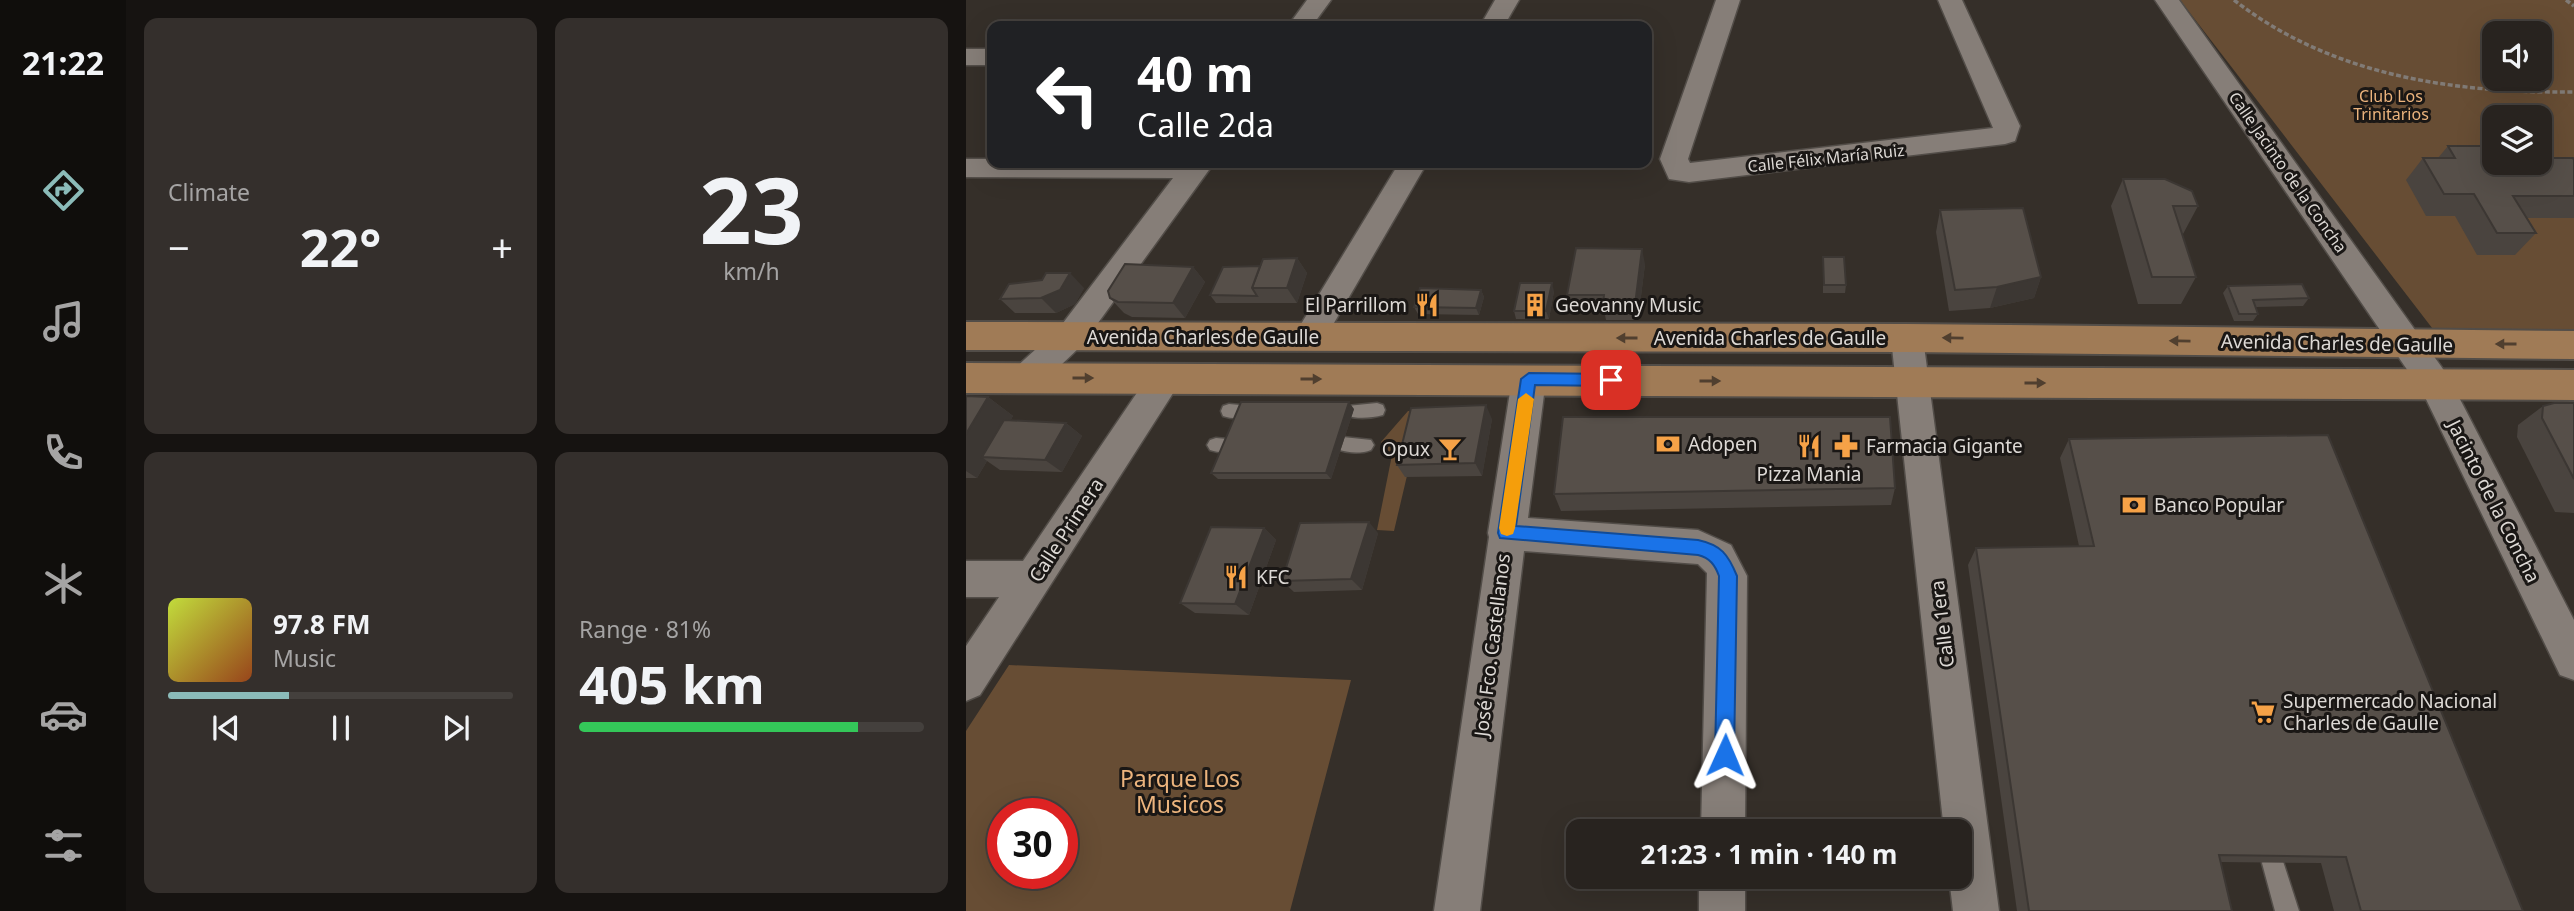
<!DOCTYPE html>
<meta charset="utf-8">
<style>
:root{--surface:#28231f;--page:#342f2c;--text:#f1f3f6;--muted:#a5a4a4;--line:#44403d;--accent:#8bbbb9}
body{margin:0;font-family:"Noto Sans",sans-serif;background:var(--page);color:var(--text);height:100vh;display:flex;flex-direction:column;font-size:26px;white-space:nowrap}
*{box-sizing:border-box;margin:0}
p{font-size:23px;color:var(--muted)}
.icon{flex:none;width:38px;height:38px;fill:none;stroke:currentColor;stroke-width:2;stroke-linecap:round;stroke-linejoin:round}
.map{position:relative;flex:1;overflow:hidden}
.sheet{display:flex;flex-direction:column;gap:18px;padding:18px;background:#161311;width:840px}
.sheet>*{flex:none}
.banner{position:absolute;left:21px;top:21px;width:665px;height:147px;border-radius:14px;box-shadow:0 7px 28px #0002,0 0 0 2px var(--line);background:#202124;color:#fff;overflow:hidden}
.tools{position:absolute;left:1516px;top:21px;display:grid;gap:14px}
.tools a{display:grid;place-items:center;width:70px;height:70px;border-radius:14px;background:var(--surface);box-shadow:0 7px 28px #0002,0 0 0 2px var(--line);font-size:35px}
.speed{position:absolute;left:21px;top:798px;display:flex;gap:14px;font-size:35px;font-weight:700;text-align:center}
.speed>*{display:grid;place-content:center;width:91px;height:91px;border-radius:50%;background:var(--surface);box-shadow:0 7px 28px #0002,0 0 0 2px var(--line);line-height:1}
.speed .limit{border:10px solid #d22;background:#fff;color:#111}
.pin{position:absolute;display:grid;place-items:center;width:60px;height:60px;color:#fff;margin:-30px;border-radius:14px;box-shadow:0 4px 10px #0006}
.me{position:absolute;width:77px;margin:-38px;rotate:1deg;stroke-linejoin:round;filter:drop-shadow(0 0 5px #0008)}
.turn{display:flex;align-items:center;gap:24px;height:147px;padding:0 35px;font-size:32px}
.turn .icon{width:91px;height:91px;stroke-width:2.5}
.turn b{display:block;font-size:49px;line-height:60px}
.big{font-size:52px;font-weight:700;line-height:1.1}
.sheet .card{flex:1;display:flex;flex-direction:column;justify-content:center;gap:10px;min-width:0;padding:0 24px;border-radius:14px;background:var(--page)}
.sheet .dial{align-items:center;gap:0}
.dial b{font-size:91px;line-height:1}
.song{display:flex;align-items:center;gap:21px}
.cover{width:84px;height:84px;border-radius:10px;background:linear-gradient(135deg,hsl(70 70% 55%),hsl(20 70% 35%))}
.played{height:7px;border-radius:4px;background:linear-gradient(90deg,var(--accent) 35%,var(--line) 35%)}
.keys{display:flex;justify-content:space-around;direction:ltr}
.heat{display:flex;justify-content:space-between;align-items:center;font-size:38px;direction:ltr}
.charge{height:10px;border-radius:5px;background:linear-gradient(90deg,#34c759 81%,var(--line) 0)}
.sheet .tiles{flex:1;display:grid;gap:18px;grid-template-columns:repeat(2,1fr)}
.trip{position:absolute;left:600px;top:819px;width:406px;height:70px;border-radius:14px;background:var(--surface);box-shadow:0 7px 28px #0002,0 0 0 2px var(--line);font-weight:700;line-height:70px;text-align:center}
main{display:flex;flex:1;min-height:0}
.tab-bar{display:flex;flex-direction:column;width:126px;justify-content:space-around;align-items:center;background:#100e0c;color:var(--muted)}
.tab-bar .icon{width:49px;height:49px}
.tab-bar .active{color:var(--accent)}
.tab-bar b{font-size:32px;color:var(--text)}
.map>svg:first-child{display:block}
</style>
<main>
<nav class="tab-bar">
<b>21:22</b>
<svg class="icon active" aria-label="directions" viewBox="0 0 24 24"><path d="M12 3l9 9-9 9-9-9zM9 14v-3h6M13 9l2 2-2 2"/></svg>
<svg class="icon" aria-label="music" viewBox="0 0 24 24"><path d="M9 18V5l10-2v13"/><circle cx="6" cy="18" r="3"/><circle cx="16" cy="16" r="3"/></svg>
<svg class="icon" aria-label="phone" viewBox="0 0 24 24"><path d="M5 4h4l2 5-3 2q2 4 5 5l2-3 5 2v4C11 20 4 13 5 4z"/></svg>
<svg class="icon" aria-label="climate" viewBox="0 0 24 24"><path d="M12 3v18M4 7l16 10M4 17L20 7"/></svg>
<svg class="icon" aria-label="car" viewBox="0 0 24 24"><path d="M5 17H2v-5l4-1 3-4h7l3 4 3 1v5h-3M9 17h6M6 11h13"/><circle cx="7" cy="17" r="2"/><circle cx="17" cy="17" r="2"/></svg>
<svg class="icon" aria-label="filters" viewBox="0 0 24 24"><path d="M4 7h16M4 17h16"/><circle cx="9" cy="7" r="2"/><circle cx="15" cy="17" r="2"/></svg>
</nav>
<section class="sheet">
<div class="tiles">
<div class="card"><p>Climate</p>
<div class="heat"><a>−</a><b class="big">22°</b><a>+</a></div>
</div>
<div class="card dial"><b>23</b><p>km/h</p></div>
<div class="card">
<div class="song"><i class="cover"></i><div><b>97.8 FM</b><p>Music</p></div></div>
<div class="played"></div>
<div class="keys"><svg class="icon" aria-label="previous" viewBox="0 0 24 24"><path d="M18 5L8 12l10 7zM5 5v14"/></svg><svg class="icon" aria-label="pause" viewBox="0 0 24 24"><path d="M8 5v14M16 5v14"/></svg><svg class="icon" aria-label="next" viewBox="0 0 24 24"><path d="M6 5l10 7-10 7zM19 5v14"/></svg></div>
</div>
<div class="card"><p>Range · 81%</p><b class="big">405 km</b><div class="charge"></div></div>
</div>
</section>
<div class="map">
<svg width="1608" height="911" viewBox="0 0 1608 911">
<rect width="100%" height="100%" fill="#352f29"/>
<g fill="#674d34" fill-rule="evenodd">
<path d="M1214,0H1608V337H1473ZM1528,33H1573V79H1528ZM1528,117H1573V163H1528Z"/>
<path d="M442,411L456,412L428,531L411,530L426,455L415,442Z"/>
<path d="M43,665L385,680L324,911H0V731ZM37,814H96V873H37Z"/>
</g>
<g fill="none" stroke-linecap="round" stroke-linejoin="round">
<g stroke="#524d48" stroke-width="3">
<g id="lane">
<path d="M411,403L417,405L419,410L417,415C406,418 392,419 381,416L379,411L381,406Z"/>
<path d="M263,404L285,406L287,411L285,416C276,419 266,419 257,416L255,411L257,406Z"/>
<path d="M377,437L405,440L408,445L405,450C395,454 381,453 371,449L368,444L371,439Z"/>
<path d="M250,438L272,440L275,445L272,450C263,453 253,453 244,450L241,445L244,440Z"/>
<path d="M1307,852L1315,855L1333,911H1309L1296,863L1299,855Z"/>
</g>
</g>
<g stroke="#524d48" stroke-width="3">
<g id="street">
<path d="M341,0H365L346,26H322Z"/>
<path d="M529,0H553L538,26H514Z"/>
<path d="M750,0H774L722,159L724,163L1027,128L972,0H996L1054,126L1049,141L1039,144L723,182L703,179L694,159Z"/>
<path d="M1189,0H1213L1482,376L1608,620V680L1594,675L1457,393Z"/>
<rect x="0" y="49" width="26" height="16"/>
<path d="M0,159H26V163H248L116,345L72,387L60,391L48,387L43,378L48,369L94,327L207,178L0,177Z"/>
<path d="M433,163H461L354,347L343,350L332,347L327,338L332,329Z"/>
<path d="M941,326L952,329L957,338L1033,911H987L983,877H994V831H978L925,338L930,329Z"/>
<path d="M199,365L211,369L216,378L211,387L14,695L0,701V646L33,597H0V561H57L187,369Z"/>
<path d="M563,366L575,370L580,379L562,518L732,530L765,545L781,576L779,831H735L741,573L732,564L558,551L514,911H468L523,537L522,533L546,379L551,370Z"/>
<rect x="733" y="877" width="46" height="34"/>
</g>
</g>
<g stroke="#524d48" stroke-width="4">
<g id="primary">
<path d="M0,322L941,324L1608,331V359L941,352L0,350Z"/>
<path d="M0,363L1608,370V400L0,393Z"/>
</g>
</g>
<g stroke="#817b76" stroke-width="3.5" stroke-dasharray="5 2.5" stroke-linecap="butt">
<path d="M1268,0C1366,76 1487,93 1608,92"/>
<path d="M1600,0L1608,6"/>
</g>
<use href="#lane" fill="#867e78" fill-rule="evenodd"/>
<use href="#street" fill="#867e78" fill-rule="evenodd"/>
<use href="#primary" fill="#a07b56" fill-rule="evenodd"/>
</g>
<g fill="#4a443f">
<path d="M1482,146L1527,157L1608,160V218H1561L1570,233L1549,255H1511L1489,216H1460L1440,180L1457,158H1472Z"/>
<path d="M1157,179L1232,206L1217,234H1216L1230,277L1215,304H1172L1145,206Z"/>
<path d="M974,210L1075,277L1068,298L1024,308L983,311L970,232Z"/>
<path d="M857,257L880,285L879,293H857Z"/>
<path d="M331,258L341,273L331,303H250L244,295L294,266Z"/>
<path d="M679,264L672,320H640L638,310L605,309L601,295Z"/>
<path d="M227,267L239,282L219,318L166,317L158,313L144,298Z"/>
<path d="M1262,286L1343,298L1337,306L1290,307L1292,314L1287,321H1268L1257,293Z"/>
<path d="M118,288L109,304L90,313H49L34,299Z"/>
<path d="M515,290L518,297L513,315L452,314L448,307Z"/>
<path d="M588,291L583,319H550L548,311Z"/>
<path d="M0,396L22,397L47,416L44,421L100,423L116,436L96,472L34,470L21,461L11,478H0Z"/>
<path d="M1608,403V513L1589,512L1551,437L1552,425L1577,406Z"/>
<path d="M388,409L365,479H252L245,473Z"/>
<path d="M526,419L516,476L439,477L431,465Z"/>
<path d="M1103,439L1557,911H1368L1355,863L1254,862L1266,911H1051L1002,565L1010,548L1113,546L1094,458Z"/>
<path d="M929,488L925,505L595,511L588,494Z"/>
<path d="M298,528L310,540L283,615L229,613L214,603Z"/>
<path d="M412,533L396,590L328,592L316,581Z"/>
</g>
<g fill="#3c3733">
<path d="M676,249L679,264L672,320L669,305Z"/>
<path d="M331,258L341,273L331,303L321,288Z"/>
<path d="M227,267L239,282L219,318L207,303Z"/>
<path d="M104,273L118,288L109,304L90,313L75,298Z"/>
<path d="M1075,277L1068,298L1024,308L1031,287Z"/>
<path d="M586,283L588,291L583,319L580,311Z"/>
<path d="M515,290L518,297L513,315L510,308Z"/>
<path d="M22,397L47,416L23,457H16L21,461L11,478L0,471V434Z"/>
<path d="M383,402L388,409L365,479L360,473Z"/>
<path d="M520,405L526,419L516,476L509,463Z"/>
<path d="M100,423L116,436L96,472L79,460Z"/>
<path d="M403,522L412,533L396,590L385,579Z"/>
<path d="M298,528L310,540L283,615L269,604Z"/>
</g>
<g fill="#564f49" stroke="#3c3733" stroke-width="2">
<path d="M1482,146H1520L1528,157V163H1573V158H1607L1608,160V196H1547L1570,233H1531L1508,194H1478L1457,158H1489Z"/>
<path d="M1157,179H1199L1226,191L1232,206H1207L1230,277H1186Z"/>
<path d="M1057,208L1075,277L1031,287L989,290L974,210Z"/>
<path d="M610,248L676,249L669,305H637L638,295H601Z"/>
<path d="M857,257H878L880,285H858Z"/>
<path d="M331,258L321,288H286L297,259Z"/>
<path d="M159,264L227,267L207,303L152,302L144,298L142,291Z"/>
<path d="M294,266L286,288L291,296L244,295L257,267Z"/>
<path d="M80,273H104L94,290L75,298L34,299L43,284L76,280Z"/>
<path d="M554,283H586L580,311H548Z"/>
<path d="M1336,284L1343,298L1287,300L1292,314H1273L1262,286Z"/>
<path d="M454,288L515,290L510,308L448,307Z"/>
<path d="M0,396L22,397L0,434Z"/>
<path d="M275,402H383L360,473H245Z"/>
<path d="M1588,403H1608V479L1576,418L1577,406Z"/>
<path d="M520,405L509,463L431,465L445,408Z"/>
<path d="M597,417H924L929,488L588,494Z"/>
<path d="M38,420L100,423L79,460L16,457Z"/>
<path d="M1362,435L1557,911H1395L1380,857L1253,855L1266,911H1063L1010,548L1128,546L1103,439Z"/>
<path d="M403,522L385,579L316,581L334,523Z"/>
<path d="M245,527L298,528L269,604L214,603Z"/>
</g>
<defs><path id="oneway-solid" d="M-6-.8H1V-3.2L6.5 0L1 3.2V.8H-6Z" transform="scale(1.75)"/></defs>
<g fill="#503f2f">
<use href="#oneway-solid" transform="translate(661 338) rotate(-180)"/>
<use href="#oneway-solid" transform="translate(987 338) rotate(-179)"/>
<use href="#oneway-solid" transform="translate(1214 341) rotate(-179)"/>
<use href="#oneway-solid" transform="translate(1540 344) rotate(-180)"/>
<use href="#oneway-solid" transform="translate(117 378)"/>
<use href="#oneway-solid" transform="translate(345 379)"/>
<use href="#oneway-solid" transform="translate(744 381)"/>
<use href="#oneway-solid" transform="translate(1069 383)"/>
</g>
<path fill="#1a73e8" stroke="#114b97" stroke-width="2" d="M563,373L645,374L652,380L645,386L569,385L550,526L732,540C755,545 762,554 771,576L768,755L766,761L759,764L752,761L749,755L753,576C749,565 744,558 732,555L534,538L532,533L555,379Z"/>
<path fill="#f59e0b" d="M560,393L568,399L549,528L547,534L541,536L535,534L533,528L552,399Z"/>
<defs>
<g id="restaurant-bare" transform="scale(1.89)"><path d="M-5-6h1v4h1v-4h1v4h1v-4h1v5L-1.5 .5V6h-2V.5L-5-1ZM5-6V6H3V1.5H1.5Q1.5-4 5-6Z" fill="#f6a247" stroke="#1a1715" stroke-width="2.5" paint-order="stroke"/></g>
<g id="building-bare" transform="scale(1.89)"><path d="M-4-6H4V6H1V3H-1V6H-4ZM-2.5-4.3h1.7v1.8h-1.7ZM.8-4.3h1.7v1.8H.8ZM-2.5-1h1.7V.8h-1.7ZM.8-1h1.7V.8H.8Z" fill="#f6a247" stroke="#1a1715" stroke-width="2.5" paint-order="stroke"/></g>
<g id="bank-bare" transform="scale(1.89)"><path d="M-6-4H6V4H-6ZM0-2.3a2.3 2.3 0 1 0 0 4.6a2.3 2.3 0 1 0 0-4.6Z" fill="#f6a247" stroke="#1a1715" stroke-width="2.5" paint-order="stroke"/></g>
<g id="pharmacy-bare" transform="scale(1.89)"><path d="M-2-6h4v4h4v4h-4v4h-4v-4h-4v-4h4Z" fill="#f6a247" stroke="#1a1715" stroke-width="2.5" paint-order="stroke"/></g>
<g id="bar-bare" transform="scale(1.89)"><path d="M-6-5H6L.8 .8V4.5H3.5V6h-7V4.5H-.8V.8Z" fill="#f6a247" stroke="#1a1715" stroke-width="2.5" paint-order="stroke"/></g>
<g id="supermarket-bare" transform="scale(1.89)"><path d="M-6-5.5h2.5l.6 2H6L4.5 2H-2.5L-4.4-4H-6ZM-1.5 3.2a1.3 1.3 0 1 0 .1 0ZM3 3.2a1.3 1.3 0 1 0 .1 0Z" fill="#f6a247" stroke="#1a1715" stroke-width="2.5" paint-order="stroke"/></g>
</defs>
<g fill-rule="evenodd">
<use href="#restaurant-bare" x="461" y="305"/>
<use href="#building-bare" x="569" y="305"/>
<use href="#bank-bare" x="702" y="444"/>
<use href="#restaurant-bare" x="843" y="446"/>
<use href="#pharmacy-bare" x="880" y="446"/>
<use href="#bar-bare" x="484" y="449"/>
<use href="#bank-bare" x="1168" y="505"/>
<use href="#restaurant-bare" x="270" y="577"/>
<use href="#supermarket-bare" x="1297" y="712"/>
</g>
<g text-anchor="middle" stroke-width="6" stroke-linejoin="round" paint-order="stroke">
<g font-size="16" fill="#ecb47d" stroke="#1a1715">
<text x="1425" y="102">Club Los<tspan x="1425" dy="18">Trinitarios</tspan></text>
</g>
<g font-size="16" fill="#ddd9d5" stroke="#1a1715">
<text transform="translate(860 158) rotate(-6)" y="6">Calle Félix María Ruiz</text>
<text transform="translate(1322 172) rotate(55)" y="6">Calle Jacinto de la Concha</text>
</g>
<g font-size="19" fill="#ddd9d5" stroke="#1a1715" text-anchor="start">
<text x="441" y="312" text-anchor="end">El Parrillom</text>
<text x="589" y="312">Geovanny Music</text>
<text x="722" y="451">Adopen</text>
<text x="900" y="453">Farmacia Gigante</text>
<text x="464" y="456" text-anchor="end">Opux</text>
<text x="843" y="481" text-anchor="middle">Pizza Mania</text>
<text x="1188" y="512">Banco Popular</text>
<text x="290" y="584">KFC</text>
<text x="1317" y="708">Supermercado Nacional<tspan x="1317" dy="22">Charles de Gaulle</tspan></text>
</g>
<g font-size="19" fill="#ddd9d5" stroke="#1a1715">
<text x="237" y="344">Avenida Charles de Gaulle</text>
<text x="804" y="345">Avenida Charles de Gaulle</text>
<text transform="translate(1371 343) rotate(1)" y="7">Avenida Charles de Gaulle</text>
<text transform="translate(1528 501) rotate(63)" y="7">Jacinto de la Concha</text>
<text transform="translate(100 530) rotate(-57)" y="7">Calle Primera</text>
<text transform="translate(976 624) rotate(-97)" y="7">Calle 1era</text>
<text transform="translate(526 645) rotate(-83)" y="7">José Fco. Castellanos</text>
</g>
<g font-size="23" fill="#ecb47d" stroke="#1a1715">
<text x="214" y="787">Parque Los<tspan x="214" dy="26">Musicos</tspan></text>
</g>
</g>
</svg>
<div class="tools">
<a><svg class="icon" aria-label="sound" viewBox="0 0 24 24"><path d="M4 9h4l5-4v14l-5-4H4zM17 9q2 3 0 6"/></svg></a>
<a><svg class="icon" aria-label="layers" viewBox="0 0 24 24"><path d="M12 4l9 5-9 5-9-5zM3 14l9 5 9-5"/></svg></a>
</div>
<div class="speed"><div class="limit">30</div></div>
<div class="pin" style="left:645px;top:380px;background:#d93025"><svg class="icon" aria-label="arrive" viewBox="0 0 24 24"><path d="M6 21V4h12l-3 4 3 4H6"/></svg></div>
<svg class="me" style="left:759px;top:755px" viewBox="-20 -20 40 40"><path d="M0-17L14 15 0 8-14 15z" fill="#1a73e8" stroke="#fff" stroke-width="4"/></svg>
<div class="trip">21:23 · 1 min · 140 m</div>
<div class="banner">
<div class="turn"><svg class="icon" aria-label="left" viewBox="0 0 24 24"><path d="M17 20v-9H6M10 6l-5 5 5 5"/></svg><div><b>40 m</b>Calle 2da</div></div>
</div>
</div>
</main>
